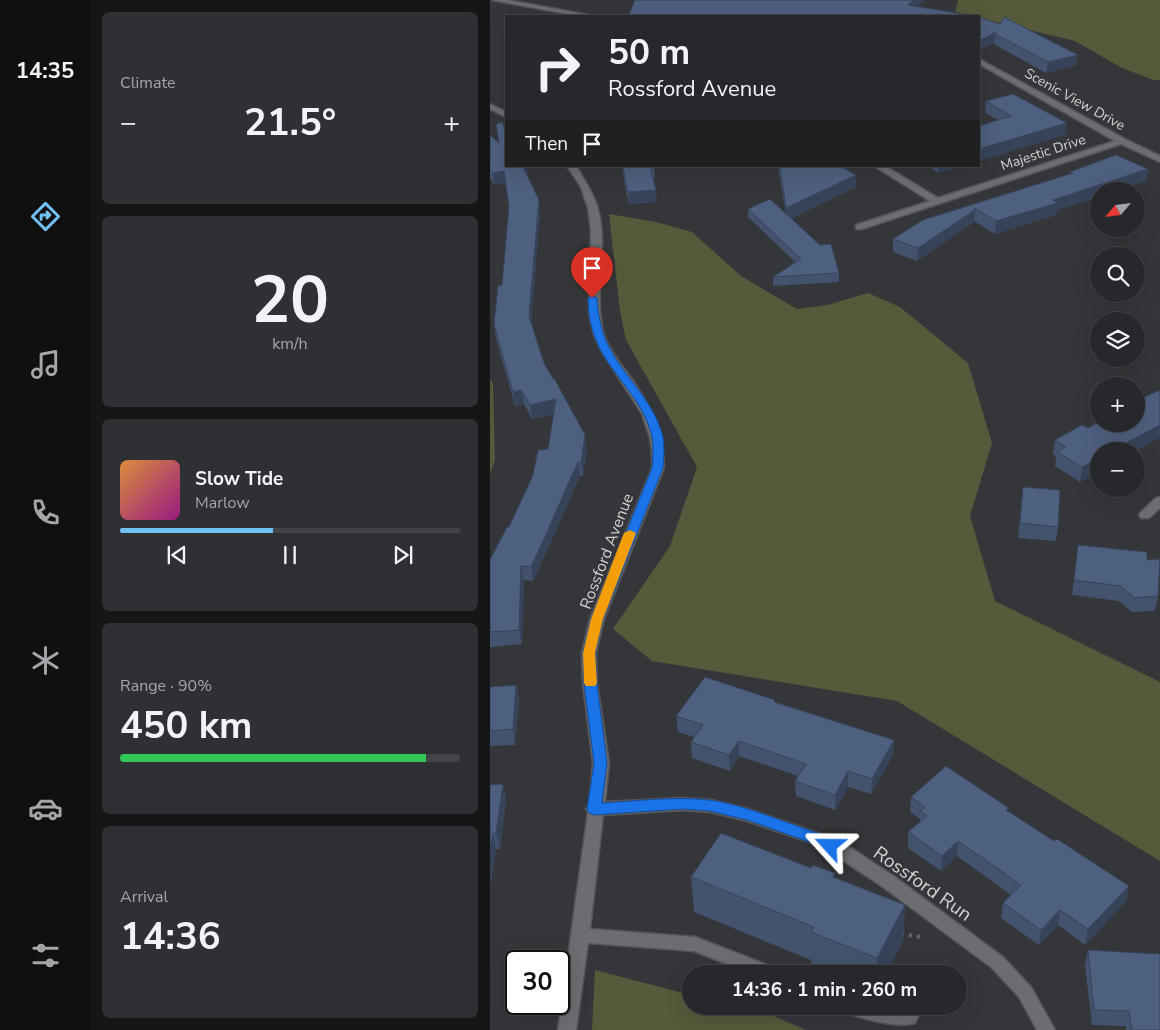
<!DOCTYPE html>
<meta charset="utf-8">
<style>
:root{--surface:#27282b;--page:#2f3033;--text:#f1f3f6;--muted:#a4a6a9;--line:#434447;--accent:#72c1f5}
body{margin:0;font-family:"Nunito Sans",sans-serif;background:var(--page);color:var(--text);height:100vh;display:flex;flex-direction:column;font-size:19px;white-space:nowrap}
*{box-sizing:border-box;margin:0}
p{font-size:16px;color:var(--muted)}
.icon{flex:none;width:28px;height:28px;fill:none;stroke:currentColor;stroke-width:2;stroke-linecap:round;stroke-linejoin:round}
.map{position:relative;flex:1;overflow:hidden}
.details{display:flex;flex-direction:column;gap:12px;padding:12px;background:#151618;width:400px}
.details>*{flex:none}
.hud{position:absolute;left:15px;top:15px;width:475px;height:152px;border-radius:0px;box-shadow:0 5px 20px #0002,0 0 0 1px var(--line);background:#27282b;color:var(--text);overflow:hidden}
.needle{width:32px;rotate:242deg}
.tools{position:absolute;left:600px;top:182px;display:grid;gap:10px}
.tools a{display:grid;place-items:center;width:55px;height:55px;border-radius:50%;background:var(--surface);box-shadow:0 5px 20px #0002,0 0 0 1px var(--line);font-size:25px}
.speed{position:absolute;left:15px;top:950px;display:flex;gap:10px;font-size:25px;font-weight:700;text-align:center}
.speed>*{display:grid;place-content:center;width:65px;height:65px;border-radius:50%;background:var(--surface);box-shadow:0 5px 20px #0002,0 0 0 1px var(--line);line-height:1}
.speed .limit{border:2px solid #111;border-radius:8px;background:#fff;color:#111}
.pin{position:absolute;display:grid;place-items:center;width:42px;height:42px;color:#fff;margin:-51px -21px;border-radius:50% 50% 50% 0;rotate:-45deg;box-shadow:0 0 5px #0007}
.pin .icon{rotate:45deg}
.me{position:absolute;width:55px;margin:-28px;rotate:294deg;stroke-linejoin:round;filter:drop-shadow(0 0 4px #0008)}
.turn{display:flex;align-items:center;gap:18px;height:105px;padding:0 20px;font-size:22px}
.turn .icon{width:65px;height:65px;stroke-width:2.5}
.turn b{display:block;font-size:35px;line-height:42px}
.then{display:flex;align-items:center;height:48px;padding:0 20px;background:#0003;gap:10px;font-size:19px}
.big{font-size:38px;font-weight:700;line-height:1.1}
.details .card{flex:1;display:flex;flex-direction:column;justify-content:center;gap:8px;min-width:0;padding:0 18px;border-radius:8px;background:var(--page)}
.details .dial{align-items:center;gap:0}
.dial b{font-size:65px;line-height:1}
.song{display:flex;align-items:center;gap:15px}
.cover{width:60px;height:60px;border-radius:8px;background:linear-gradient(135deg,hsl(30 70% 55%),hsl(310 70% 35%))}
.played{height:5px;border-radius:2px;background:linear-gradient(90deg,var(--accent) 45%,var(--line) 45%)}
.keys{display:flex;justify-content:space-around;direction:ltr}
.heat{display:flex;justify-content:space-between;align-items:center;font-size:28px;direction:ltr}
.charge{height:8px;border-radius:4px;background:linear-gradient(90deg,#34c759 90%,var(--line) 0)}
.trip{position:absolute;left:192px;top:965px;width:285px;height:50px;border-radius:25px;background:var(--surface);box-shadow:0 5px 20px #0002,0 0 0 1px var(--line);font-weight:700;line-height:50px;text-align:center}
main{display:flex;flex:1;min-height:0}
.menu{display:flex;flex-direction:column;width:90px;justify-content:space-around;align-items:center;background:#101011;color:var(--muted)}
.menu .icon{width:35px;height:35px}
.menu .on{color:var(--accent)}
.menu b{font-size:22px;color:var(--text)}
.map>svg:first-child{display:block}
</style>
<main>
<nav class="menu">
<b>14:35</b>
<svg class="icon on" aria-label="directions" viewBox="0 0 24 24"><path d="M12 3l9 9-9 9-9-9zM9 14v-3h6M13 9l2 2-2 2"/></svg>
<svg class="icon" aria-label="music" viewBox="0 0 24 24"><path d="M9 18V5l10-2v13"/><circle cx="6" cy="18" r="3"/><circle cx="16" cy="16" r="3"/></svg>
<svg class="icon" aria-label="phone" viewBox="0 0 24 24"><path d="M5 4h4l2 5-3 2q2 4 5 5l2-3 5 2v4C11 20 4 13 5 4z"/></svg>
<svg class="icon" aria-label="climate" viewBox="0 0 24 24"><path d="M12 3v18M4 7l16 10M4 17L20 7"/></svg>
<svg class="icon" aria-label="car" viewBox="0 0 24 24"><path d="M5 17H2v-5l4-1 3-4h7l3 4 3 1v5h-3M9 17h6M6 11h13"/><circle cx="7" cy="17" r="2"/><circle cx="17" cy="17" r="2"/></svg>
<svg class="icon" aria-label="filters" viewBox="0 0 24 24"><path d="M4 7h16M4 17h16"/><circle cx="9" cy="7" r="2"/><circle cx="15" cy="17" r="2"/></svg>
</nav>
<section class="details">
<div class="card"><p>Climate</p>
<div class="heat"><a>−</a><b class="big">21.5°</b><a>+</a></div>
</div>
<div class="card dial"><b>20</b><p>km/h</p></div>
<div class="card">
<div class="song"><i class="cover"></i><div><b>Slow Tide</b><p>Marlow</p></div></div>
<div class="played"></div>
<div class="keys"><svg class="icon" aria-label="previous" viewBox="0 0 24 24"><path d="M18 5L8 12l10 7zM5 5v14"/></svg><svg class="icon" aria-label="pause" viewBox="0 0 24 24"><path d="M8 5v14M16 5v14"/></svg><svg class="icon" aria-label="next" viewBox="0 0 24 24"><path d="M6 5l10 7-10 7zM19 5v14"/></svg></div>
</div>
<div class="card"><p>Range · 90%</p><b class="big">450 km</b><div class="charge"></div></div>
<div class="card"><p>Arrival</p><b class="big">14:36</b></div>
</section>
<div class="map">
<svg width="670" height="1030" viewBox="0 0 670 1030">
<rect width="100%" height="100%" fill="#343639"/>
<g fill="#57593b">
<path d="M468,0H670V80H663L632,68L585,41L489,18V16L465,12Z"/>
<path d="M119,214L166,222L202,232L251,276L307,309L337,305L378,293L410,307L478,363L502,443L480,516L505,601L670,682V861L407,701L162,661L123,629L180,546L207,467L136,340L130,311Z"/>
<path d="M0,379L3,383L5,460L0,475Z"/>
<path d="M105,970L201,995V1006H247L279,1014L316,1030H102Z"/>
</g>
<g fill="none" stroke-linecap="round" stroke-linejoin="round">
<g stroke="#535457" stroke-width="3">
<g id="minor">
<path d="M2,0H17L104,16H89Z"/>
<path d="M489,59L635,139L670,156V162L631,144L372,229H366V225L440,201L384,166H395L448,198L625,141L489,64Z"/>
<path d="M0,104L16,112V117L0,109Z"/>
<path d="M77,166H86C94,179 102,191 107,206C120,248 102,293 114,335C119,349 129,362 138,374C160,404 173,431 174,468L114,619L106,653L107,684L119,763L115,802L192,798L221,800L258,809L331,834L361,848L405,877L513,957L541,987L565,1030H547L529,997L501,967L393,887L349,858L319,842L257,821L221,812L192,810L113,815L100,929L205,937L288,969L291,974H262L204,951L98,943L86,1030H68L98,812L96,809L99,805L103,763L93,684L92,653L100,619L162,468V452L160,438L152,414L112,352L104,335L99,313L101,229L98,208L91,187Z"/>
<path d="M670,497V508L659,518H651L649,515L651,512L666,498Z"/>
<path d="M350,1006C374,1006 402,1003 425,1011L428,1017L425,1023C407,1029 371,1018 353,1012Z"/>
</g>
</g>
<path stroke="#696a6d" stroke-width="4" stroke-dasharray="3 5" stroke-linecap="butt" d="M411,934L431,937L434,935"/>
<use href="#minor" fill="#6b6d71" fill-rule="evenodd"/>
</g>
<g fill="#43536d">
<path d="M489,17L588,55L586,65L556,73L504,44V43Z"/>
<path d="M496,101L577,123L576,135L508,120L495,113Z"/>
<path d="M0,135L37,175L49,200L50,212L41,323L54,363L97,449L93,476H90L56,553L43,581L34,580L32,644L0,647V560L19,527L58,449L64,414L42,419L34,404L25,406L6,338L4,324L12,285L19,206L15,183L4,185L0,178Z"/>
<path d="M132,166H164L165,178L163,179L167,202L139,204L136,192Z"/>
<path d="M288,166H350L366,187L301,218L349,273V282L283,286V277L305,262L258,217V209L296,213Z"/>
<path d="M438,166H470L448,173Z"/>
<path d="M658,169L656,181L609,191V197L567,210L566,215L505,234L484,221V222L427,261L403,252V239L433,220L580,174V172Z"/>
<path d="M598,428L670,437L645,451H609V471L590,482L565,466L566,456L563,454L565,440Z"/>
<path d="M533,487L568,527L566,541L528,538Z"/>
<path d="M588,545L657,560L668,596L665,611L642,612L629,601L582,595Z"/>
<path d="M26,685L29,700L25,745L0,746V687Z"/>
<path d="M285,702L404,740L403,755L381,794L358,787L345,810L306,796L305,781L308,776L249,756L240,771L202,758L201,742L204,737L188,732L186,716Z"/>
<path d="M13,784L16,800L10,849H6L0,887V785Z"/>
<path d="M421,797L518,811L564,841L639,886L636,901L595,945L568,925L549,945L511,918L513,903L521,895L467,856L451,871L418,848V832L430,822V819L420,812Z"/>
<path d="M201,877L345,879L415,905L413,940L396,974H340L321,966V960L204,912Z"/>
<path d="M598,950L670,1030H636V1026L602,1025L595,966Z"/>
</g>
<g fill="#374359">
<path d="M424,0H435L417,15L418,5Z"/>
<path d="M506,32L505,34L504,43L489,51V41Z"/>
<path d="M588,55L586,65L556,73L558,62Z"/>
<path d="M490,77V88L489,89V78Z"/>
<path d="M577,123L576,135L489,161V149Z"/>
<path d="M36,166L38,178L33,167Z"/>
<path d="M448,166H470L448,173Z"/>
<path d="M658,169L656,181L625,191H609V197L567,210L566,215L505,234L506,221L563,200Z"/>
<path d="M14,171L15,183L4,185L3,173Z"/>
<path d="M366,175V187L297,221L296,208Z"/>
<path d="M166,190L167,202L139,204L138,192Z"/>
<path d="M49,200L50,212L41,329L39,316Z"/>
<path d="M485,210L484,222L427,261L428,248Z"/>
<path d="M31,390L34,404L25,406L23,392Z"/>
<path d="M66,399L68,413L42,419L40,405Z"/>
<path d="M670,425V437L645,451H621Z"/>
<path d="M95,435L97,449L93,476L91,462Z"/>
<path d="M609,458V471L590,482L592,467Z"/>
<path d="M88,462L90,476L56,553L43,581L41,567Z"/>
<path d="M31,566L34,580L32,644L29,630Z"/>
<path d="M26,685L29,700L25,745L23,729Z"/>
<path d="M404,740L403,755L381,794L382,779Z"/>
<path d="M249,741V756L240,771L239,755Z"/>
<path d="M358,771V787L345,810V795Z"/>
<path d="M13,784L16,800L10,849L6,833Z"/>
<path d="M3,834L6,849L0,887V852Z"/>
<path d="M468,841L467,856L451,871L452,856Z"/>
<path d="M639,886L636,901L595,945L598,929Z"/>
<path d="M415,905L413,940L396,974H387V958Z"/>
<path d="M570,910L568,925L549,945L551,930Z"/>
</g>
<g fill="#4e607f" stroke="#374359">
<path d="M145,0H424L418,5L485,16H138Z"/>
<path d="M489,17L510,24L514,17L588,55L558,62L505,34L506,32L489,41Z"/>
<path d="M523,94L577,123L489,149V126L521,116L496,101Z"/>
<path d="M12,122L16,132V166H36L33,167L49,200L39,316L54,363L63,379L64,378L95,435L91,462H88L54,539L41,567L31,566L29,630L0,632V560L17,527H19L43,475L48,450L58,449L66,399L40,405L31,390L23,392L4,324L8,286L12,285L19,206L14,171L3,173L0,169V135L9,143L6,124Z"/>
<path d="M626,155L658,169L563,200L568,203L506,221L484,208L485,210L428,248L403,239L433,220L583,173L580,172Z"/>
<path d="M133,166H164L160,167L166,190L138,192L135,180Z"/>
<path d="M290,166H350L366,175L296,208Z"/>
<path d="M280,199L330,245L341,244L349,273L283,277L311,259L258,209Z"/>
<path d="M670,390V425L621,451H609V458L592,467L567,452L576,447L565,440L592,425L598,428L609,422V424H646V401Z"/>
<path d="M533,487L570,490L568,527L530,523Z"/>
<path d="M588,545L657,552V560L670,559L668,596L644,598L631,586L584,580Z"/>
<path d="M215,677L285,700L284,702L404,740L382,779L358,771L345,795L305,781L316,764L249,741L239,755L201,742L213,725L186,716Z"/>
<path d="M26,685L23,729L0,731V687Z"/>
<path d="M456,766L519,808L516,810L564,841L567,839L639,886L598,929L570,910L551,930L513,903L531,885L468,841L452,856L418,832L437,816L430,811L435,807L421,797Z"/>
<path d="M13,784L6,833L3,834L0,852V785Z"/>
<path d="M231,833L321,868L323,865L345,873L343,877L415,905L387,958L321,932L324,927L201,877Z"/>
<path d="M598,950L670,954V1030H642L639,1011L604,1010Z"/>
</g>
<path fill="#1a73e8" stroke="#114b97" d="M102,295L107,298C108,314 111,332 119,347C134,377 162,399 172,433C175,444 174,456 173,468L113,619L105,653L107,684L117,763L112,803C148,801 184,796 219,800C250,804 281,817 310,827C321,831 341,835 347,846L345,850L340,851L319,842L257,820L220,811L192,809L104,815L99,813L97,809L104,763L94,684L93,653L101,619L162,468C163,456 164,444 161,433C152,399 124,377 109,347C101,331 98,314 98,298Z"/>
<path fill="#f59e0b" d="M140,530L146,533L113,619L105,653L107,683L105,686H96L94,683L93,653L101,619L134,533Z"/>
<g text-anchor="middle" stroke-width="5" stroke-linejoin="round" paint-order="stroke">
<g font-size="14" fill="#d2d3d5" stroke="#343639">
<text transform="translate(585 99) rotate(29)" y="5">Scenic View Drive</text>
<text transform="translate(553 152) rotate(-18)" y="5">Majestic Drive</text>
</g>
<g font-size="16" fill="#d2d3d5" stroke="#343639">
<text transform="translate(116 551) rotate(-69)" y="6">Rossford Avenue</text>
</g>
<g font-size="19" fill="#d2d3d5" stroke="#343639">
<text transform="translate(433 883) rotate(35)" y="7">Rossford Run</text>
</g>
</g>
</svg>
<div class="tools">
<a><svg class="needle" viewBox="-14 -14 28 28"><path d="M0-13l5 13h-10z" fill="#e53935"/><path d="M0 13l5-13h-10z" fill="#a4a6a9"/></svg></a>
<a><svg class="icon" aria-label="search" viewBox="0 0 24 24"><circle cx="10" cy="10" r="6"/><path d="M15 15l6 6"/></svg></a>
<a><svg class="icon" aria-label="layers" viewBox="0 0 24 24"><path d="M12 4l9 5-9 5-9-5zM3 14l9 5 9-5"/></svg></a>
<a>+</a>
<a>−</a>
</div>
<div class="speed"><div class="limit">30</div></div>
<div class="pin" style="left:102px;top:298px;background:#d93025"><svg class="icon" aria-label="arrive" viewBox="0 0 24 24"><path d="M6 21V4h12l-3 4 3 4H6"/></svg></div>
<svg class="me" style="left:340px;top:846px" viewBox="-20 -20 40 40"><path d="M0-17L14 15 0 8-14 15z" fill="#1a73e8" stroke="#fff" stroke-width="4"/></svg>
<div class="trip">14:36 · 1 min · 260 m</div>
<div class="hud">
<div class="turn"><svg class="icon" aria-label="right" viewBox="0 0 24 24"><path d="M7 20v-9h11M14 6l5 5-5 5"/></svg><div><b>50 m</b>Rossford Avenue</div></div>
<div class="then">Then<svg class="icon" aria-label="arrive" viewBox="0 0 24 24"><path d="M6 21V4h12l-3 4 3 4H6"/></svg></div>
</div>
</div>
</main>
